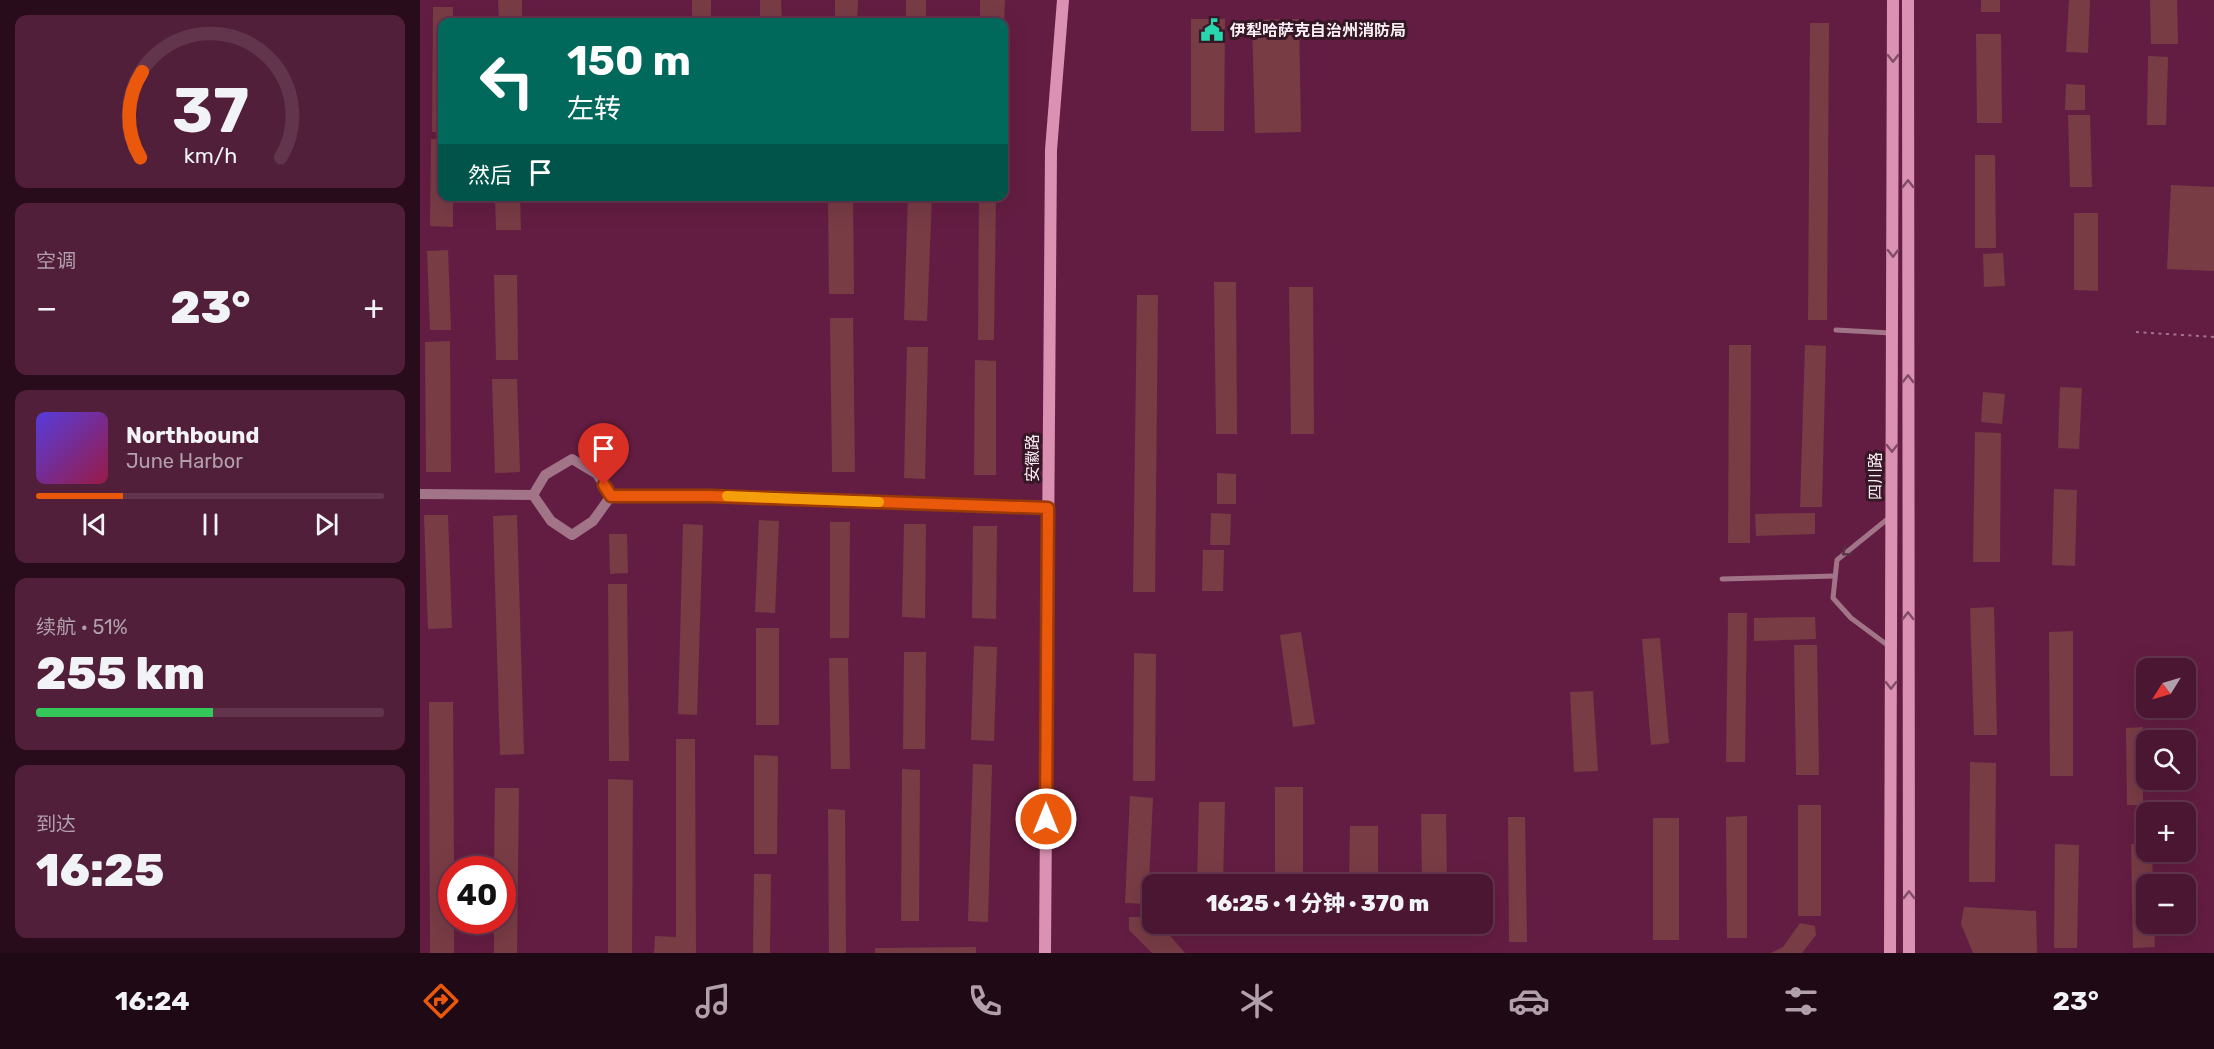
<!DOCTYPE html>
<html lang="zh">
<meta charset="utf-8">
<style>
:root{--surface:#4b1632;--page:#521f3a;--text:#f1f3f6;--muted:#b29fac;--line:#62354d;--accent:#ea580c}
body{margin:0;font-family:Rubik,"Noto Sans SC",sans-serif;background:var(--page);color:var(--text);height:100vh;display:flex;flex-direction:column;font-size:22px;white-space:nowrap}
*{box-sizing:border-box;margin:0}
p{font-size:20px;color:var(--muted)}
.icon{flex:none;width:33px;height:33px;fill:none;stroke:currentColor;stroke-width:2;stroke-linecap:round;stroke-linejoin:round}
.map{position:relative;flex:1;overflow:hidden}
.details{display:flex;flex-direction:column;gap:15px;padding:15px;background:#290c1c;width:420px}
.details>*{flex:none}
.hud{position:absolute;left:18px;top:18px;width:570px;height:183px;border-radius:12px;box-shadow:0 6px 24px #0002,0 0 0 2px var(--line);background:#00695c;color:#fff;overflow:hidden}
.needle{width:39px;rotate:233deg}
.tools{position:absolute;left:1716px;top:658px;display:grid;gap:12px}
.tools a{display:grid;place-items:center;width:60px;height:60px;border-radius:12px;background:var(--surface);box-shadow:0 6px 24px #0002,0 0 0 2px var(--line);font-size:30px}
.speed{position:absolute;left:18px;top:856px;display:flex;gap:12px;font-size:30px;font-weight:700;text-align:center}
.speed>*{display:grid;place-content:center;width:78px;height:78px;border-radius:50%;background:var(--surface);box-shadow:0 6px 24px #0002,0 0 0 2px var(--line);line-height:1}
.speed .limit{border:9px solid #d22;background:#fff;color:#111}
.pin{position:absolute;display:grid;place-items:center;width:51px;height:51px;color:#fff;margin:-62px -26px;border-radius:50% 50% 50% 0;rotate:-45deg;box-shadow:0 0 6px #0007}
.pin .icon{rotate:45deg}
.me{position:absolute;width:66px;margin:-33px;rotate:0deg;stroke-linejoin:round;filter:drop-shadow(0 0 4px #0008)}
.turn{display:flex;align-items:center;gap:21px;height:126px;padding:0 30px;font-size:27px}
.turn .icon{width:78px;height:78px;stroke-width:2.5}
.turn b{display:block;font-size:42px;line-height:51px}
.then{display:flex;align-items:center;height:57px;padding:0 30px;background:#0003;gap:12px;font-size:22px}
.big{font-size:45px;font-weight:800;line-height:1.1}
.details .widget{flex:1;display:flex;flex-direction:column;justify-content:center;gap:9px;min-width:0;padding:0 21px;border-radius:12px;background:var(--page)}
.details .dial{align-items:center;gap:0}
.dial svg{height:156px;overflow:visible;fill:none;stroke:var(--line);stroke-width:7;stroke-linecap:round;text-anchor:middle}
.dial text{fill:var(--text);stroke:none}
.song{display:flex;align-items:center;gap:18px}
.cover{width:72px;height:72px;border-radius:9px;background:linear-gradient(135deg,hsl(250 70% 55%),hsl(340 70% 35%))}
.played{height:6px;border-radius:3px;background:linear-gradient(90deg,var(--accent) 25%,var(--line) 25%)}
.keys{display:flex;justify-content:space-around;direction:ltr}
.heat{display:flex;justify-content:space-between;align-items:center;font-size:33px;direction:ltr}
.charge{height:9px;border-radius:4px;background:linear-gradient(90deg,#34c759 51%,var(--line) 0)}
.trip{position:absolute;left:722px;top:874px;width:351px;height:60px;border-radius:12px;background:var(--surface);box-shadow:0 6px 24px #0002,0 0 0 2px var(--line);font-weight:800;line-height:60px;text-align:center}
.tabs{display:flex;height:96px;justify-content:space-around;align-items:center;background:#1e0914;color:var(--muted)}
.tabs .icon{width:42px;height:42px}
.tabs .active{color:var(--accent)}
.tabs b{font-size:27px;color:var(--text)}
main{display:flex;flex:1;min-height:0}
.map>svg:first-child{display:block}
</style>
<main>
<section class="details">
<div class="widget dial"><svg viewBox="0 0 100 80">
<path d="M14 69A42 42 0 1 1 86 69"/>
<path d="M14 69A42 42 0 0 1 15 25" stroke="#ea580c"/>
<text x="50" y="56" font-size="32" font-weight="700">37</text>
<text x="50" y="72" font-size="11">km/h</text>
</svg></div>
<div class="widget"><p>空调</p>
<div class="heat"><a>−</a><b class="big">23°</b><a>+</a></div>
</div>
<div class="widget">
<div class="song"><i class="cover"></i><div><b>Northbound</b><p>June Harbor</p></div></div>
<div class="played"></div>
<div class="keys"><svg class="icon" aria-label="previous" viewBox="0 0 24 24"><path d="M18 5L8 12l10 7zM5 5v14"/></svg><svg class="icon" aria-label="pause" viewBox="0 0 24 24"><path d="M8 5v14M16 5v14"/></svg><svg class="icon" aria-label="next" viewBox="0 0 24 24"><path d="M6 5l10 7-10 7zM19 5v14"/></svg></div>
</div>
<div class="widget"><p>续航 · 51%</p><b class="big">255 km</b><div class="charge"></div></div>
<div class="widget"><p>到达</p><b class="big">16:25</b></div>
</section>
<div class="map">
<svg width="1794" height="953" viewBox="0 0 1794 953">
<rect width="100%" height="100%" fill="#641d42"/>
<g fill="#783c45">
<path d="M78,0H102V22H79Z"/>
<rect x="272" y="0" width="19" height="22"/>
<path d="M340,0H361L362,22H340Z"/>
<path d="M415,0H438L437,22H415Z"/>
<rect x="486" y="0" width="20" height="22"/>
<path d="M560,0H585L584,22H560Z"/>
<rect x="1561" y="0" width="19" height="12"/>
<path d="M1649,0H1670L1668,53L1646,52Z"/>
<path d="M1730,0H1757L1758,44H1731Z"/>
<path d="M13,7H33V22H22V132H12Z"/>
<path d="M771,19H805L804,131H771Z"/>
<path d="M879,19L881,132L835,133L832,20Z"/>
<path d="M1390,23H1409L1407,320H1388Z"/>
<path d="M1556,34H1581L1582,123H1557Z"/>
<path d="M1728,56L1748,57L1746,125H1727Z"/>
<path d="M1646,84L1665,85V110H1645Z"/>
<path d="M1648,115H1670L1672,187H1650Z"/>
<path d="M11,139H22V196H33V227L10,226Z"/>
<path d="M1555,155H1575L1576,248H1555Z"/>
<path d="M1751,185L1794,187V271L1747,269Z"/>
<path d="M75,196H100L101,230H76Z"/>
<path d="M408,196H433L434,294H409Z"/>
<path d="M488,196H512L507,321L484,320Z"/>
<path d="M559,196H576L574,340H558Z"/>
<path d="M1654,213H1678V291L1654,290Z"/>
<path d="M28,250L31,330H10L7,251Z"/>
<path d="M1583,253L1585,286L1564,287L1563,254Z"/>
<path d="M74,275H97L98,360H76Z"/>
<path d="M794,282H816L817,434H796Z"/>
<path d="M869,287H893L894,434H871Z"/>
<path d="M717,295H738L735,592H713Z"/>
<path d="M410,318H433L435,472H412Z"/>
<path d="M30,341L31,472H6L5,342Z"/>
<path d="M1309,345H1331L1330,543H1308Z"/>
<path d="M1385,345L1406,346L1402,507H1380Z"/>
<path d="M487,347H508L505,479L484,478Z"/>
<path d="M555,360L576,361V475H554Z"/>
<path d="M72,379H97L100,472L75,473Z"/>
<path d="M1640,387L1662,388L1659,449L1638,448Z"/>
<path d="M1563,392L1585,394L1582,424L1561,422Z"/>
<path d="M1555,432L1581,433L1580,562H1553Z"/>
<path d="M797,473L816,474V504H797Z"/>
<path d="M1634,489L1657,490L1655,566L1632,565Z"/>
<path d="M791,513L811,514L810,545H790Z"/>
<path d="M1395,513V534L1336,536L1335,514Z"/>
<path d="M4,515H28L32,628L8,629Z"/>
<path d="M97,515L104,754L80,755L73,516Z"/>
<path d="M339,520L359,521L355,613L335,612Z"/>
<path d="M410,522H430L429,638H410Z"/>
<path d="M263,524L283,525L277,715L258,714Z"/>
<path d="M484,524H506L505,618L482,617Z"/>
<path d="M553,526H577L576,619L552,618Z"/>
<path d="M189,534H207L208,573L190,574Z"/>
<path d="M783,550H804L803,591H782Z"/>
<path d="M188,584H207L209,761H189Z"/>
<path d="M1574,607L1577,735H1554L1550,608Z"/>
<path d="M1308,613H1327L1325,762H1306Z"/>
<path d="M1395,617L1396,639L1334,641V618Z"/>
<rect x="336" y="628" width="23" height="97"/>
<path d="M1653,631V776H1630L1629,632Z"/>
<path d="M881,632L895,724L873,727L860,635Z"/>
<path d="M1240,638L1249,743L1231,745L1222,639Z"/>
<path d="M1374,645H1397L1399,775H1376Z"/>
<path d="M554,646L577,647L574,741L551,740Z"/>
<path d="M484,652H506L505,749H483Z"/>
<path d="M714,653L736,654L735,781H713Z"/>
<path d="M409,658H428L430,769H411Z"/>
<path d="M1173,691L1178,771L1154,772L1150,692Z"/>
<path d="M9,702H33L34,870H32V921H34V953H10Z"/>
<path d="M1723,727V805H1707L1706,728Z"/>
<path d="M256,739H275L276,953H234L235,936L256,937Z"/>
<path d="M334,755L358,756L357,854H334Z"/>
<path d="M1550,762L1576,763L1575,882H1549Z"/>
<path d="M553,764L572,765L568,922L548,921Z"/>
<path d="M482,769L500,770L499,921H481Z"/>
<path d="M188,779L213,780L212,953H188Z"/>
<rect x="855" y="787" width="28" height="98"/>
<path d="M75,788H99L97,953H74V921H82V870H74Z"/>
<path d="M710,796L733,798L728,904L705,903Z"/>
<path d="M779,802H805L803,885H777Z"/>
<rect x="1378" y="805" width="23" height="111"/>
<path d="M408,809L425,810L426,953H409Z"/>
<path d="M1001,814H1026L1027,885H1002Z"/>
<path d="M1327,816V938H1307L1306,817Z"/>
<path d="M1088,817H1105L1107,942H1089Z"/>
<rect x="1233" y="818" width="26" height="122"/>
<path d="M930,826H958V885H929Z"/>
<path d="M1635,844L1659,845L1657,948H1634Z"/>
<path d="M1711,844H1726V852H1732L1733,885H1726V924H1734L1735,947L1713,948Z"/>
<path d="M334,874H351L350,953H333Z"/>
<path d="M1544,907L1616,911L1617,953H1553L1541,924Z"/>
<path d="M709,917H732V924H740L765,953H732L709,930Z"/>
<path d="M1380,923L1395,926L1396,935L1382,953H1351L1363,947Z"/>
<path d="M777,924H802V933L776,932Z"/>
<rect x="855" y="924" width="28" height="5"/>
<path d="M929,924H957V931L929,930Z"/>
<rect x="1002" y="924" width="25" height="7"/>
<path d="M556,947V953H455V948Z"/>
</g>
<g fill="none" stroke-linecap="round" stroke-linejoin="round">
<path stroke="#a3768d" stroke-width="2" stroke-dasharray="3 4.5" stroke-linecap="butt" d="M1716,332L1794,337"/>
<g stroke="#a27488" stroke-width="5">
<path d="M1416,330L1471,333"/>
<path d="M1302,579L1415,576"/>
<path d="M1470,647L1431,618L1413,598L1417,560L1470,517"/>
</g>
<g stroke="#a27488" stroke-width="10">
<path d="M0,494L113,495"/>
<path d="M191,496L173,521L152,535L131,521L113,495L125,475L152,459L177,474L191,496H291L628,508"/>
</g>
<g stroke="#db91b2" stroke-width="12">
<path d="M1488,0L1489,953"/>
<path d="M625,953L631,150L643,0"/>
<path d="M1470,953L1473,0"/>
</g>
</g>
<defs><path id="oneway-chevron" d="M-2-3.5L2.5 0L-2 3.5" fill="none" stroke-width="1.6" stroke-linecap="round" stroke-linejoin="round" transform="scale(1.5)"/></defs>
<g stroke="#804e65">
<use href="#oneway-chevron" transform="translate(1473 58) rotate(90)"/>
<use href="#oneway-chevron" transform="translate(1488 184) rotate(-90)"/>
<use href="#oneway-chevron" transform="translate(1473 253) rotate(90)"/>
<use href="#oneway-chevron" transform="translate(1488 379) rotate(-90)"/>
<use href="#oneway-chevron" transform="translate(1472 448) rotate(90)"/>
<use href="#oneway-chevron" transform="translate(1488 616) rotate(-90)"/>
<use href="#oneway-chevron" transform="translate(1471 685) rotate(90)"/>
<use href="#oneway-chevron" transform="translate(1489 895) rotate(-90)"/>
</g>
<use stroke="#563343" href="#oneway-chevron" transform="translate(1426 552) rotate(140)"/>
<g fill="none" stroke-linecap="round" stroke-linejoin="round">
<g stroke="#983908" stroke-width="15">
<path id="route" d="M184,485L191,496H291L628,508L626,819"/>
</g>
<use href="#route" stroke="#ea580c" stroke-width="10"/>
<path stroke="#f59e0b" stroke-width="10" d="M307,496L459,502"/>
</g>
<defs>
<g id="civic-bare" transform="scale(1.8)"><path d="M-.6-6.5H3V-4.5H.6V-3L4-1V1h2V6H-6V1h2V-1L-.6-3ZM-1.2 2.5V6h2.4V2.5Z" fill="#29d5ad" stroke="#361726" stroke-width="2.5" paint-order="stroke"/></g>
</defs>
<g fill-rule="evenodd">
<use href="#civic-bare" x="792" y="30"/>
</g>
<g text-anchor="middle" stroke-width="6" stroke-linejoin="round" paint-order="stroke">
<g font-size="16" font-weight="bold" fill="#faf0f4" stroke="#361726" text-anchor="start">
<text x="810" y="36">伊犁哈萨克自治州消防局</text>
</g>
<g font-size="16" fill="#faf0f4" stroke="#361726">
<text transform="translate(612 458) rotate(-90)" y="6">安徽路</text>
<text transform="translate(1455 476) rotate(-90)" y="6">四川路</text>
</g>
</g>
</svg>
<div class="tools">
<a><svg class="needle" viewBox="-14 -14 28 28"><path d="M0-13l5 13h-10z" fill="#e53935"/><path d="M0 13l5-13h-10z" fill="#b29fac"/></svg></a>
<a><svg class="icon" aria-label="search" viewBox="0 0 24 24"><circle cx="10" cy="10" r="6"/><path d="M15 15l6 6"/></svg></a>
<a>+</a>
<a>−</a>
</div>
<div class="speed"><div class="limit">40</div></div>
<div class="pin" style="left:184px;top:485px;background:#d93025"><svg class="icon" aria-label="arrive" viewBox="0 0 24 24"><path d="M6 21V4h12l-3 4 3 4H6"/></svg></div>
<svg class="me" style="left:626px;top:819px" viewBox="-20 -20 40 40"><circle r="17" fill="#ea580c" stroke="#fff" stroke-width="3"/><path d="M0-11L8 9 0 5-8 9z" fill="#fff"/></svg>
<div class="trip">16:25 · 1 分钟 · 370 m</div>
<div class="hud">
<div class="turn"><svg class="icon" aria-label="left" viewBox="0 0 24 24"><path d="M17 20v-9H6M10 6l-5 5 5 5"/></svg><div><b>150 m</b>左转</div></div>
<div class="then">然后<svg class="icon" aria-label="arrive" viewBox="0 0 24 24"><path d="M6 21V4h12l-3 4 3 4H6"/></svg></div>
</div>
</div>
</main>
<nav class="tabs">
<b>16:24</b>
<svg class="icon active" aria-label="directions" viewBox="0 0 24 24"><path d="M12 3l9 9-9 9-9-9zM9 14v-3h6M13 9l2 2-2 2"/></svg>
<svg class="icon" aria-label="music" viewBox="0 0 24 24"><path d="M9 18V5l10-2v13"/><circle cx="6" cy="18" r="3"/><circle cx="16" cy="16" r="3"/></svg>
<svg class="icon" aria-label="phone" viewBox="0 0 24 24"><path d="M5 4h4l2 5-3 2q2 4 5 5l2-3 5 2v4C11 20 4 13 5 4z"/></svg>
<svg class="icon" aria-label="climate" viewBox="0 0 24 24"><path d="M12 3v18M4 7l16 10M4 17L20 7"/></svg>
<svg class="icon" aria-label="car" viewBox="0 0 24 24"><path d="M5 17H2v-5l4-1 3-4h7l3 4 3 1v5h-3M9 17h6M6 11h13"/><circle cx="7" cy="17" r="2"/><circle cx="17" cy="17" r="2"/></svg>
<svg class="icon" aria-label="filters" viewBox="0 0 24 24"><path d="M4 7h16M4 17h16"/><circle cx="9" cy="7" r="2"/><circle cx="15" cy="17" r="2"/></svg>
<b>23°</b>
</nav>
